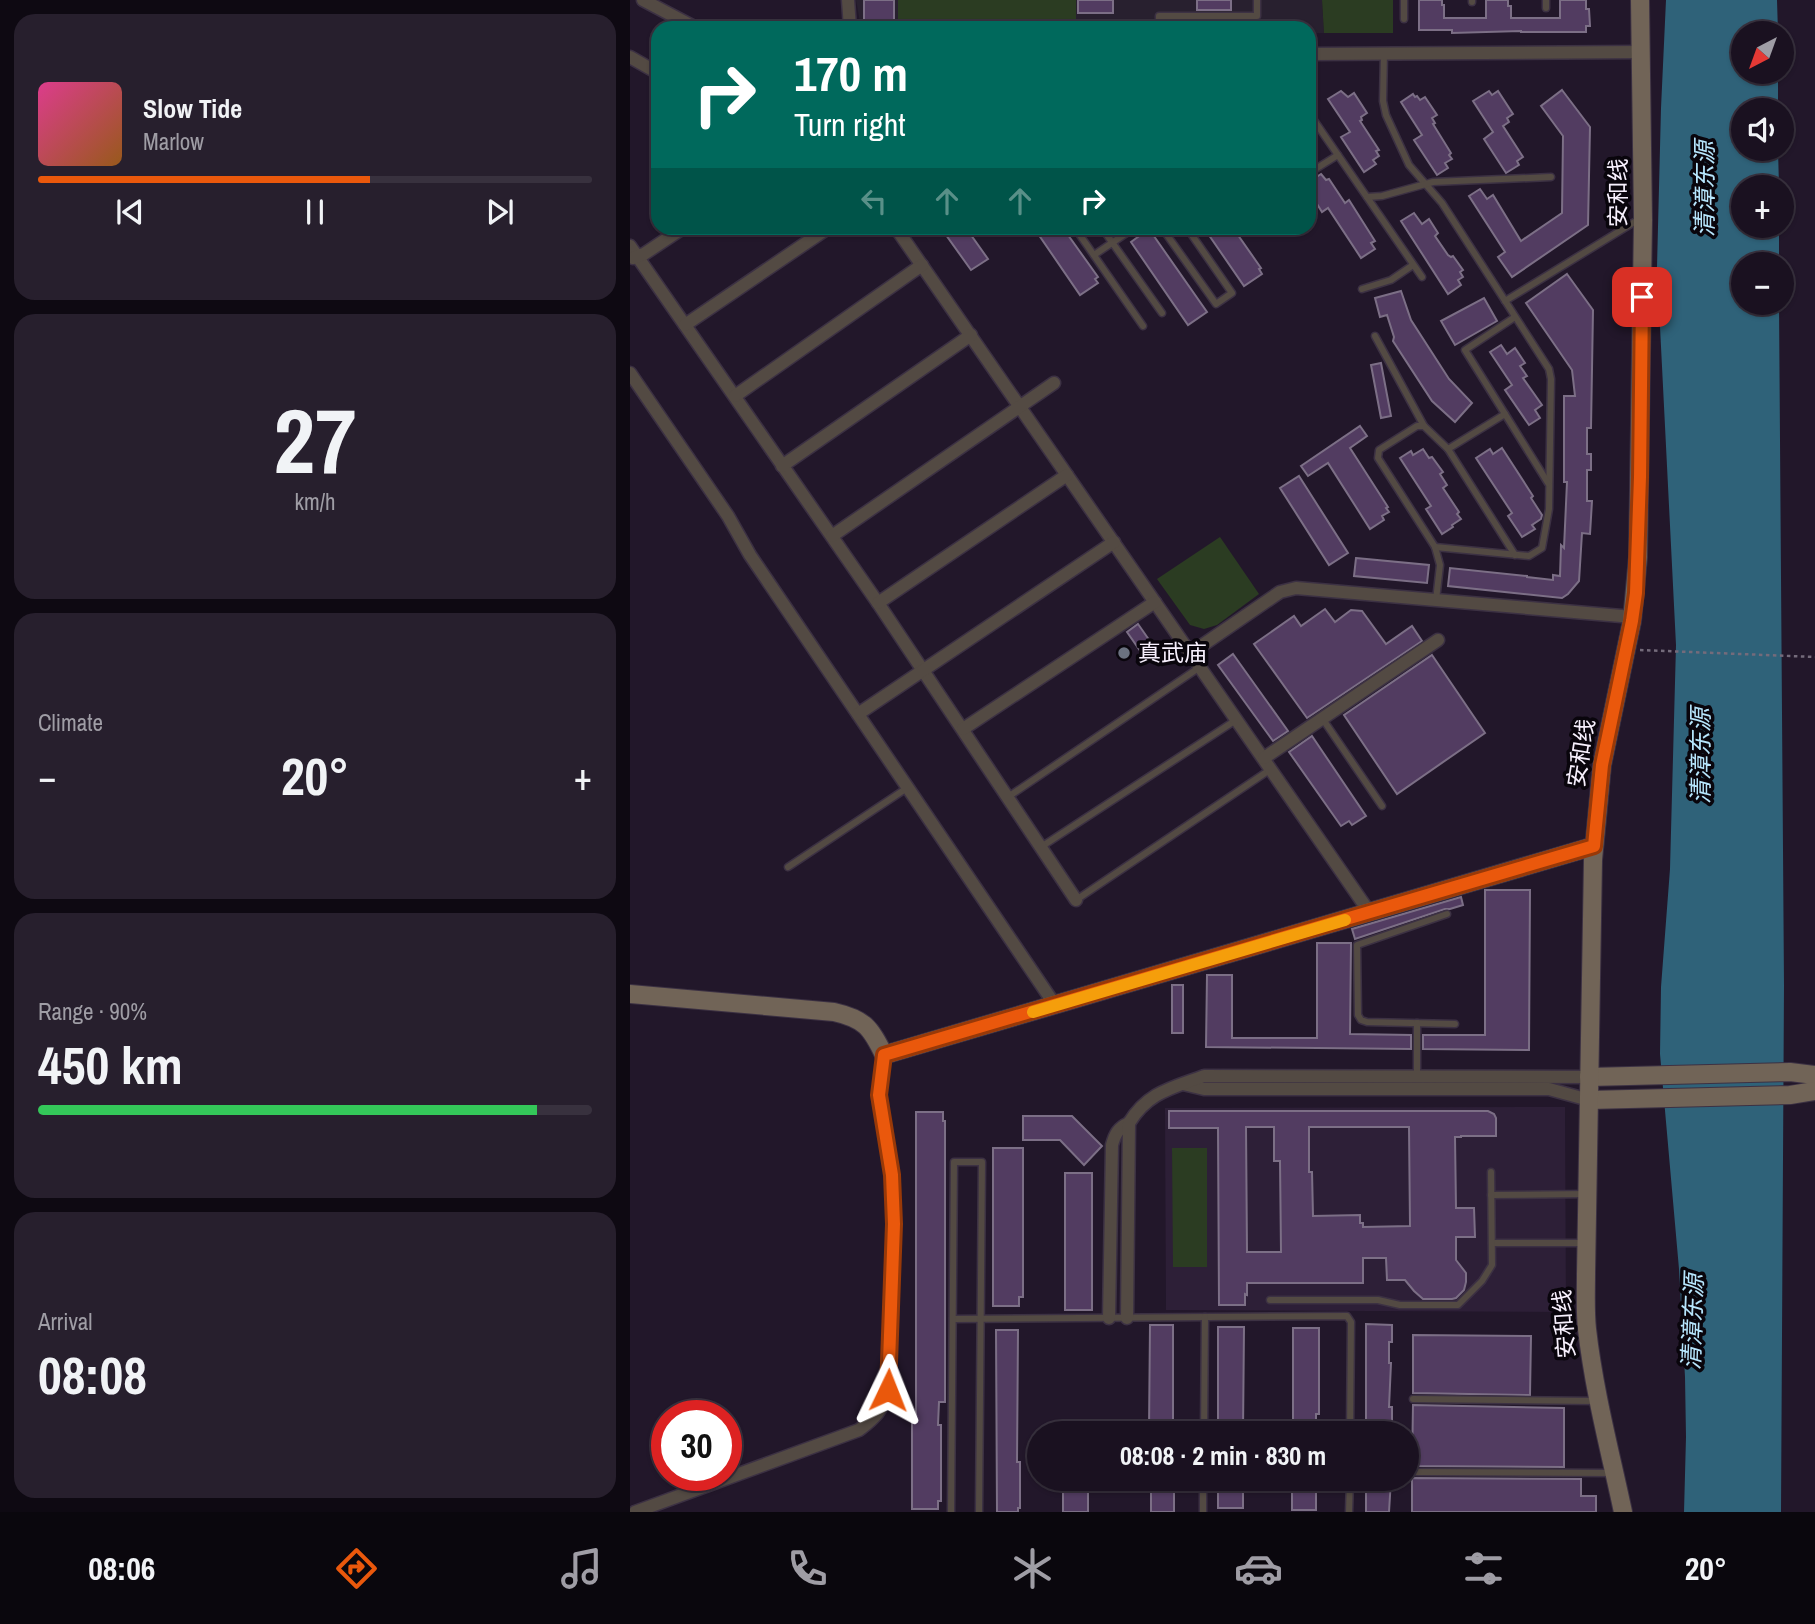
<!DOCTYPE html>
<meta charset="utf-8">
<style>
:root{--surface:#1a1120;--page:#271f2d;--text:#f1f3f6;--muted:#9f9da5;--line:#38313e;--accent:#ea580c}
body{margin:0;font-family:"Archivo Narrow","Noto Sans SC",sans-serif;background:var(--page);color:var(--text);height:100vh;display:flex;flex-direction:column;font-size:26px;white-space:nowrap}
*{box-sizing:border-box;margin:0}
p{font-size:23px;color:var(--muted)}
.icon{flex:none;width:38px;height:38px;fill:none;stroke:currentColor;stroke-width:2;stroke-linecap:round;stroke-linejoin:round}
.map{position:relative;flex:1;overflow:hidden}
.drawer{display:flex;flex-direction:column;gap:14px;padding:14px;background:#0e0912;width:630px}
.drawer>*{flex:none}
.top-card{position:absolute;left:21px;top:21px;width:665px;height:214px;border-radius:21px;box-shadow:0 2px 5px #0004,0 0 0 2px var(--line);background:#00695c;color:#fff;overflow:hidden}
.needle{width:46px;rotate:221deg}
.buttons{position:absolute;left:1101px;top:21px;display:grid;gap:14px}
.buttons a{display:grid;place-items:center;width:63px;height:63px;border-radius:50%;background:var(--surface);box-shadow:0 2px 5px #0004,0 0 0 2px var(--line);font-size:35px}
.speed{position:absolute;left:21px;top:1400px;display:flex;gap:14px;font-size:35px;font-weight:700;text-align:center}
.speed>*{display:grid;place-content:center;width:91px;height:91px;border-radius:50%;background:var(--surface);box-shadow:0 2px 5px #0004,0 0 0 2px var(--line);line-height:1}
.speed .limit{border:10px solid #d22;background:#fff;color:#111}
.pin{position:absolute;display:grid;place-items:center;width:60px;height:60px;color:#fff;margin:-30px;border-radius:14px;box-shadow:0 4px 10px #0006}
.me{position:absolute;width:77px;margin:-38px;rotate:2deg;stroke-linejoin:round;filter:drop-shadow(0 0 5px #0008)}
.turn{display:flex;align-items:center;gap:24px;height:147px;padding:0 28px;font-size:32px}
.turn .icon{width:91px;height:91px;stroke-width:2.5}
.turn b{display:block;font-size:49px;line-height:60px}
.lanes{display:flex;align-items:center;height:66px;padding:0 28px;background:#0003;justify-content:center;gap:35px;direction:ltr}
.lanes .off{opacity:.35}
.big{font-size:52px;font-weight:700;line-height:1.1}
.drawer .widget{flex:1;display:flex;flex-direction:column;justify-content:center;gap:10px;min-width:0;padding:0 24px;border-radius:21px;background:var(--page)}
.drawer .dial{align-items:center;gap:0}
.dial b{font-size:91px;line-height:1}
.song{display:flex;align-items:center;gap:21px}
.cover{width:84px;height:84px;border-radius:10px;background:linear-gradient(135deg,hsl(330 70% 55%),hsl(30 70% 35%))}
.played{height:7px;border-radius:4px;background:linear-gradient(90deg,var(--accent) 60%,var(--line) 60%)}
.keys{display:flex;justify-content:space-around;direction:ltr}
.heat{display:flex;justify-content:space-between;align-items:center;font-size:38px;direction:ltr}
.charge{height:10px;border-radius:5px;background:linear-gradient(90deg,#34c759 90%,var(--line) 0)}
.trip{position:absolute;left:397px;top:1421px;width:392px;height:70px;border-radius:35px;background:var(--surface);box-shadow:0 2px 5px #0004,0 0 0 2px var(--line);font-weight:700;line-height:70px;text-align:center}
.menu{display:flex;height:112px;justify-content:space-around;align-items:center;background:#0a070d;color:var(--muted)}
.menu .icon{width:49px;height:49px}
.menu .selected{color:var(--accent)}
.menu b{font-size:32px;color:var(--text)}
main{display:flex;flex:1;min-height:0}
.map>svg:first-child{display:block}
</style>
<main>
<section class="drawer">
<div class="widget">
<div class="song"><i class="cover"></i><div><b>Slow Tide</b><p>Marlow</p></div></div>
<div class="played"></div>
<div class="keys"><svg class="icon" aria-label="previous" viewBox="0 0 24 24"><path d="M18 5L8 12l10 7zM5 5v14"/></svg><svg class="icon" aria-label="pause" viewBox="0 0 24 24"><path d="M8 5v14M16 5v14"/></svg><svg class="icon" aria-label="next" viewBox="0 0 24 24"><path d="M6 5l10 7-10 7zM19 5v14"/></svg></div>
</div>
<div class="widget dial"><b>27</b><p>km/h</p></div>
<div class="widget"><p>Climate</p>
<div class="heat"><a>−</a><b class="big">20°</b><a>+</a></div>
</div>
<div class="widget"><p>Range · 90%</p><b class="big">450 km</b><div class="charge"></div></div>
<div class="widget"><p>Arrival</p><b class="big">08:08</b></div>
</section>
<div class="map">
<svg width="1185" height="1512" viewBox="0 0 1185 1512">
<rect width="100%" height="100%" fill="#22172a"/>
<path fill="#2d1f37" d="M935,1107L936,1312L536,1310L535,1108Z"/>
<path fill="#28202f" d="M226,0H692L694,33H679V28H231Z"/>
<g fill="#2b3c22">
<rect x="268" y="0" width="178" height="28"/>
<path d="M692,0H763V33H694Z"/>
<path d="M590,537L629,594L587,625L574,629L560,625L527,579Z"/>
<path d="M542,1148H577V1267H543Z"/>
</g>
<path fill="#2f6279" d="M1036,0H1147L1148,33H1113V72H1148V110H1113V149H1148L1149,187H1113V226H1149V264H1113V303H1149L1154,985L1151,1512H1054L1056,1437L1055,1377L1049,1269L1030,1054L1031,987L1040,869L1046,645L1027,267L1031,108Z"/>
<g fill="#523c61" stroke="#7c6f86" stroke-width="2" fill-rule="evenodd">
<rect x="234" y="0" width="30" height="20"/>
<rect x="448" y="0" width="35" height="13"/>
<rect x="567" y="0" width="34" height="10"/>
<path d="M789,0H812V5H814V18H856V0H878V6H881V18H930V0H956V9H959L960,26H956V32H891V31L822,33V30H789Z"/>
<path d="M932,90L960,127L958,225L882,277L868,257L875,252L839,196L850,189L857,199L863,195L891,241L932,213L933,136L911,106Z"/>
<path d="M711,91L718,97L724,93L737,113L731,117L732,120L730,121L749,150L746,151L749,156L743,160L746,164L734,172L711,137L720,132L698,99Z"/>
<path d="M859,91L862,95L868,91L883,114L877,118L879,122L873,126L893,157L887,161L889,165L876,173L854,139L863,132L843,101Z"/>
<path d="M783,94L785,97L787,96L790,100L795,97L807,115L802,118L805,123L803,124L821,153L819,155L822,159L815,163L818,168L807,175L784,140L792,135L771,102Z"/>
<path d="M691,174L696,180L699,179L715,203L719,200L745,241L741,243L745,249L731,258L698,208L692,212L679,191V182Z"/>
<path d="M784,213L792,224L799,219L808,233L805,236L818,255L821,257L823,256L833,270L830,272L833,277L828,280L831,285L818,294L771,221Z"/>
<path d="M311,228H336L358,259L341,270Z"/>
<path d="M404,228H433L468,277L465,279L468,283L450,295Z"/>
<path d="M574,228H603L631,268L629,269L632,274L614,286Z"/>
<path d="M519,229L577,312L558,325L501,242Z"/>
<path d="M937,274L963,310L961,428H957V454H961V470H957V501H962L960,534L952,533L949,581L938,594L932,598L818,586L820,568L897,576V577L923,580V575L930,576L931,545L934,548L937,482H934V396H945L942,370L896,303Z"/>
<path d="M771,291L781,320L819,379L842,403L825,422L802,401L763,341L764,337L757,315L750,317L745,298Z"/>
<path d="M854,298L867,321L825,345L811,321Z"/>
<path d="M871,345L877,354L885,348L895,363L890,366L897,376L893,378L912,405L905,410L910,418L899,425L875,390L882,385L860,352Z"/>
<path d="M751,363L761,416L751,418L741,365Z"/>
<path d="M730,426L737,436L720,448L758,507L756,508L759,512L752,516L754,520L740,529L698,463L678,476L671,466Z"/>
<path d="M872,448L903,496L901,498L912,515L911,519L902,525L905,529L892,537L878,516L882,513L846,458L860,449L863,454Z"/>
<path d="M793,449L799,458L802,457L813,472L810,474L817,485L813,488L829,512L827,514L831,519L822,525L823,527L812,534L796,509L801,506L770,458L781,451L783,455Z"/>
<path d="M669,476L718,553L699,565L650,488Z"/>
<path d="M726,558L799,565L797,583L724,576Z"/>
<path d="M695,609L705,622L721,610L732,611L756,644L782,626L792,641L677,718L624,644L664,616L671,626Z"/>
<path d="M508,624L522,644L511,652L497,632Z"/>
<path d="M603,654L658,731L643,741L588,665Z"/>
<path d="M802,655L855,733L767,794L714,715Z"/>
<path d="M682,736L736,816L722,825L719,821L711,826L659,752Z"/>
<path d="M855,890H900L899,1050L793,1049V1035H855Z"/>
<path d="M831,897L833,905L820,909H815L725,939L722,929Z"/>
<path d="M687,943H721L720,1034L781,1035V1049L576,1047L577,975H602V1038H687Z"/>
<rect x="542" y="985" width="11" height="48"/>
<path d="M539,1111H858L864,1114L866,1118V1136H831V1137H825L826,1208H844L845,1237H826V1260L836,1273V1282L834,1290L826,1298L822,1299H793L784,1291L775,1280H757L756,1258H733V1283H617V1295L615,1294V1305H589L588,1128H539ZM616,1127H644V1161H650L651,1252H617ZM679,1127H779L780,1226L733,1227V1223H730V1215L683,1216L682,1172H679Z"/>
<path d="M286,1112H313V1121H315V1402H309L308,1425H311V1501H308V1509H282V1414L286,1415Z"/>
<path d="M393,1116H442L472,1146L454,1165L430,1140H393Z"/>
<path d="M363,1148H393V1297H389V1306H363Z"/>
<rect x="435" y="1173" width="27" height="137"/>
<path d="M736,1324L762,1325V1342H759V1363H761L759,1407H762V1423H736Z"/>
<path d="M520,1325H543V1431H519Z"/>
<path d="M588,1327H614L613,1433H588Z"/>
<path d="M663,1328H689V1414H686V1433H663Z"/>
<path d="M366,1330H388L387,1462H390V1508H388V1512H367Z"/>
<path d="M783,1335L901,1336L900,1395L783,1393Z"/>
<path d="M783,1405L934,1408V1467L782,1466Z"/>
<path d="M782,1478L951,1479V1496H966V1512H782Z"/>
<rect x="433" y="1479" width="25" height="33"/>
<rect x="521" y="1479" width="23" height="33"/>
<rect x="588" y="1479" width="25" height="29"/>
<rect x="662" y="1479" width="24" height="31"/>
<path d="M736,1479H761L759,1512H736Z"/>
</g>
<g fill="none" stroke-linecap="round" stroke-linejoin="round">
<g stroke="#3c3143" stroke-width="9">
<g id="lane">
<path d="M774,0V19"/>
<path d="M842,0V2"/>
<path d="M916,8V0"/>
<path d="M529,28V16H627V0"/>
<path d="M754,53L753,101L756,115L779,165L812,203L919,369L921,379L919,509L912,548L899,556L805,547"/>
<path d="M679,113L792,277"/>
<path d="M679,173L708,155"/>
<path d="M737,197L752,196L803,182L921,177"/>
<path d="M445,228L513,326"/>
<path d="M472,228L532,313"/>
<path d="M532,228L586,304L602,293L557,228"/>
<path d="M464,255L504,228"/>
<path d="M732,289L761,280L783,265"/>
<path d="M875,301L1011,218"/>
<path d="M745,336L794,426"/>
<path d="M875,414L918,483"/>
<path d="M885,555L818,449L875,414L835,350L885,317"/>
<path d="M806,600L810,565L805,547L748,458L749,450L787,426H794L818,449"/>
<path d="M692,718L752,806"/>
<path d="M378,797L570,667"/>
<path d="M411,847L606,720"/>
<path d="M158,867L277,788"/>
<path d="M446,900L641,769"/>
<path d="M817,914L727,945L728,1015L731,1020L737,1022L825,1024"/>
<path d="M787,1023V1076"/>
<path d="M861,1195L955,1194"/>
<path d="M862,1243H954"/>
<path d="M640,1300H748L770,1305H828L852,1281L862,1265L861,1172"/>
<path d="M323,1319L717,1316L721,1322L720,1433"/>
<path d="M783,1399L966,1401"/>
<path d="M574,1433L575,1317"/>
<path d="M780,1472L981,1473"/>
<path d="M321,1512L324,1162H352L349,1512"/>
<path d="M573,1512V1479"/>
<path d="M719,1512L720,1479"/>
</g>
</g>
<g stroke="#3c3143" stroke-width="15">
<g id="street">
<path d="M13,0L66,28"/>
<path d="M218,0L220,28"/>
<path d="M679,54L1011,52"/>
<path d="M0,57L28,73"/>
<path d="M266,228L740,913"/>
<path d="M0,246L248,603L446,900"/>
<path d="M3,258L14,254L53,228"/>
<path d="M55,325L198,228"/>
<path d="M0,373L98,516L120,555L425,1005"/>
<path d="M105,396L292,265"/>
<path d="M152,466L341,335"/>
<path d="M202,536L424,383"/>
<path d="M248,603L437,475"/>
<path d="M561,653L650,592L666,588L1003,617"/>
<path d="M228,714L484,542"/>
<path d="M333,729L525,602"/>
<path d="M634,758L808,640"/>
<path d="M553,1084L574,1089H919L959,1100"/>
<path d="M479,1318L482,1145C485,1134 488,1128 499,1123"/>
<path d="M497,1318L499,1123C518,1092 542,1088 574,1076L959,1077"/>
<path d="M5,1512L229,1430C246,1417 252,1411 258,1390L264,1224L262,1175L249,1095L254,1055"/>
</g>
</g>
<g stroke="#3c3143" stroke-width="20">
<g id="secondary">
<path d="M0,994L204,1012C235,1019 241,1028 254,1055L964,846"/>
<path d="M959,1077L1160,1072L1185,1075"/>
<path d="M959,1100L1160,1095L1185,1091"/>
<path d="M993,1512C980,1451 964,1391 957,1329C955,1311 956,1292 956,1274L963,860L972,765L1002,621L1008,557L1013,220L1010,0"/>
</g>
</g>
<path stroke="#746b7b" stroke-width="2.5" stroke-dasharray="3.5 3.5" stroke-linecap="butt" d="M1010,650L1185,657"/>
<use href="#lane" stroke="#534a43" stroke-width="6"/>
<use href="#street" stroke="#534a43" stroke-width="12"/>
<use href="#secondary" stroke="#716457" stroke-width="18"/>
</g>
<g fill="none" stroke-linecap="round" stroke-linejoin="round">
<g stroke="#983908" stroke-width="18">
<path id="route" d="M258,1390L264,1224L262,1175L249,1095L254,1055L964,846L972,765L1002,621L1006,593L1010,477L1012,297"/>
</g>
<use href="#route" stroke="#ea580c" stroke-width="12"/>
<path stroke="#f59e0b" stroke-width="12" d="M403,1012L715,920"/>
</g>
<circle fill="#6b7280" stroke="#09050c" stroke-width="2.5" cx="494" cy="653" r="7"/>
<g text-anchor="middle" stroke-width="7" stroke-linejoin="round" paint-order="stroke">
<g font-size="23" fill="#f7f0fd" stroke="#09050c">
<text transform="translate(988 193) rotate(-90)" y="8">安和线</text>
<text transform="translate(951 753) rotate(-81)" y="8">安和线</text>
<text transform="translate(934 1324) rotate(-94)" y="8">安和线</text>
</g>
<g font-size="23" fill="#f7f0fd" stroke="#09050c" text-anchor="start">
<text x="508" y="661">真武庙</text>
</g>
<g font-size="24" font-style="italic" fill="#b7e6fd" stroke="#09050c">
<text transform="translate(1075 189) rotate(-90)" y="8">清漳东源</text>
<text transform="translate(1071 756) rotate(-90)" y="8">清漳东源</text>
<text transform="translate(1063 1322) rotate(-88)" y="8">清漳东源</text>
</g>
</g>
</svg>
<div class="buttons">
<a><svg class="needle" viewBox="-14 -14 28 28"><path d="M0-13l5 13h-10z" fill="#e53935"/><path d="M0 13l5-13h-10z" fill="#9f9da5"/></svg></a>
<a><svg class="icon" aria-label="sound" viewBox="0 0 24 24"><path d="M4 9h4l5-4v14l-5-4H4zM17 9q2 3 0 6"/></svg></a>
<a>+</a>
<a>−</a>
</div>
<div class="speed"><div class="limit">30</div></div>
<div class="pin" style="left:1012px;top:297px;background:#d93025"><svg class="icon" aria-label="arrive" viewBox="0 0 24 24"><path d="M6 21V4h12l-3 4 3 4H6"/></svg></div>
<svg class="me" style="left:258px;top:1390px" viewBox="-20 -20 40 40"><path d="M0-17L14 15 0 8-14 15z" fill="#ea580c" stroke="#fff" stroke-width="4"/></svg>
<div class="trip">08:08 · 2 min · 830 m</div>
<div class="top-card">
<div class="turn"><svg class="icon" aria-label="right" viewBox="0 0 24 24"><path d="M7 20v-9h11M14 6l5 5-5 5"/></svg><div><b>170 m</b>Turn right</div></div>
<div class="lanes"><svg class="icon off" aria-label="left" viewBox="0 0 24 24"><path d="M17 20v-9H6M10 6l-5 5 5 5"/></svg><svg class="icon off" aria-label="ahead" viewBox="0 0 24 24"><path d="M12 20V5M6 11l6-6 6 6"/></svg><svg class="icon off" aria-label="ahead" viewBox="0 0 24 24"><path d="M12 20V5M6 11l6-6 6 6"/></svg><svg class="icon" aria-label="right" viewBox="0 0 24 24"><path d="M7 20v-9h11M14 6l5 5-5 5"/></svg></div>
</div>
</div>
</main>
<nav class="menu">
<b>08:06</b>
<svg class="icon selected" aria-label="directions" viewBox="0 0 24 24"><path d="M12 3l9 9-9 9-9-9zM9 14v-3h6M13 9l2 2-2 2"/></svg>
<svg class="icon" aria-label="music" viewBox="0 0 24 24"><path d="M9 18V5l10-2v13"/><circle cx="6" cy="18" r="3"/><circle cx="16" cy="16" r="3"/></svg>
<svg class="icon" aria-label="phone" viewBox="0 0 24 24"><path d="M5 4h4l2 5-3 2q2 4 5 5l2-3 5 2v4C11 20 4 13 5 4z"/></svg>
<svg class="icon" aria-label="climate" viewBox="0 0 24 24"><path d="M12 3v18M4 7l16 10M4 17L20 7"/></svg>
<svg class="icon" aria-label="car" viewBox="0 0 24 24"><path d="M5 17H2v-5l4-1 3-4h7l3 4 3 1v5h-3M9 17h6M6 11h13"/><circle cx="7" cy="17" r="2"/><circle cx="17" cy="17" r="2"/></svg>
<svg class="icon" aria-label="filters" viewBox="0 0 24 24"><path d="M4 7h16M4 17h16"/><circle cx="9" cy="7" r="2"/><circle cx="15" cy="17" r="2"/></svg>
<b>20°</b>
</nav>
